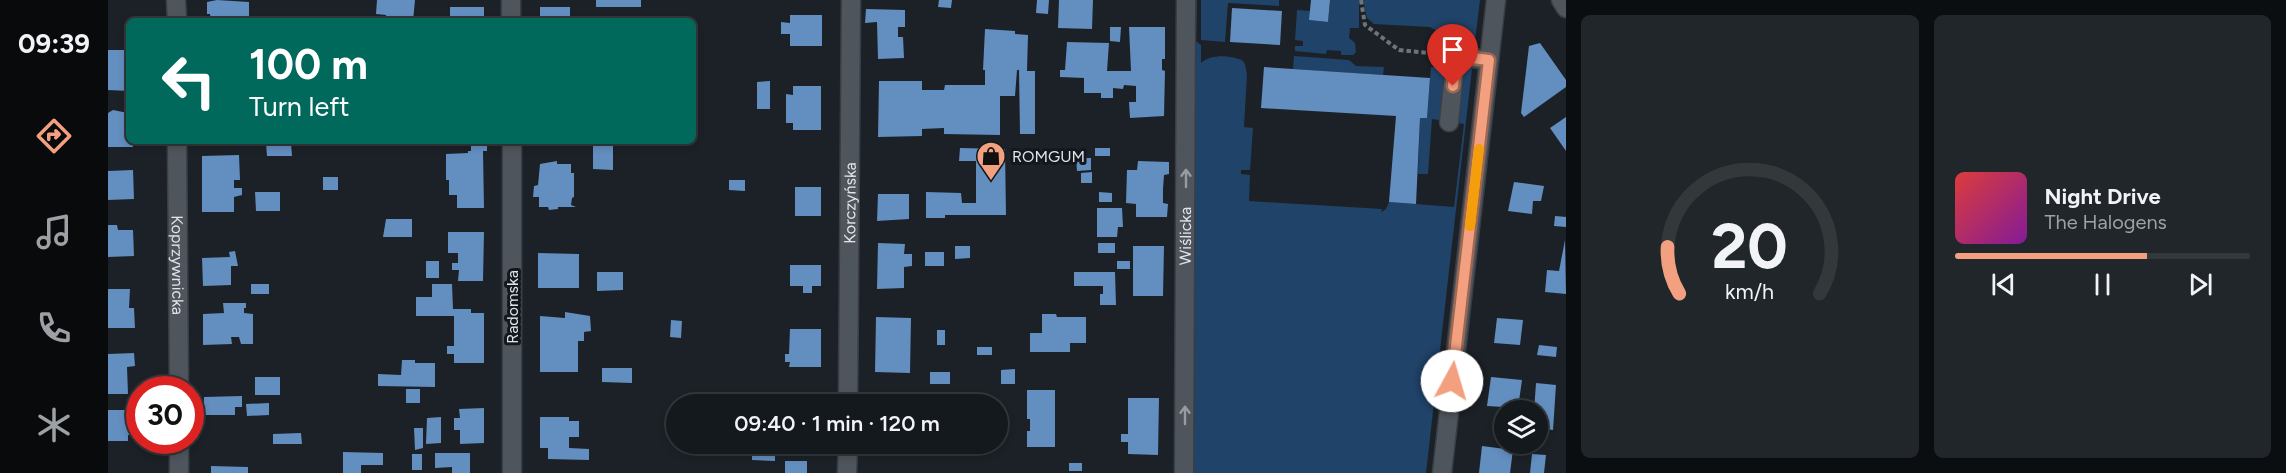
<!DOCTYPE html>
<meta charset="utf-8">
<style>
:root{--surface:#14191d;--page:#21262a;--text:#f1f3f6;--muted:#9da0a4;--line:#33383b;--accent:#f2a07f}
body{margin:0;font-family:Figtree,sans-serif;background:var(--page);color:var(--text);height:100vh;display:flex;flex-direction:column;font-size:22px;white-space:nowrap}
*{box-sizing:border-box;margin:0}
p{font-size:20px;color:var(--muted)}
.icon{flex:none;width:33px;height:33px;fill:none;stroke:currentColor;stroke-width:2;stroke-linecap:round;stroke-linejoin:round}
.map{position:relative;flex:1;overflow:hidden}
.drawer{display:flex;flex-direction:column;gap:15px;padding:15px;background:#0b0e10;width:720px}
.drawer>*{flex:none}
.top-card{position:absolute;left:18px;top:18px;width:570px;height:126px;border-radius:9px;box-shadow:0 3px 9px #0003,0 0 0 2px var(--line);background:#00695c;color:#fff;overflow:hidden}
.buttons{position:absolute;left:1386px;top:400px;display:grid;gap:12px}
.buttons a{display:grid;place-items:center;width:54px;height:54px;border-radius:50%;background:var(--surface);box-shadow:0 3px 9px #0003,0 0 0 2px var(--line);font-size:30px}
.speed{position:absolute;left:18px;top:376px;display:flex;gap:12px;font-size:30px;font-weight:700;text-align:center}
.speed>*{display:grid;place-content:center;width:78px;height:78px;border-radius:50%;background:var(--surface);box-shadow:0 3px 9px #0003,0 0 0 2px var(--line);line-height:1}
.speed .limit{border:9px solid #d22;background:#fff;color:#111}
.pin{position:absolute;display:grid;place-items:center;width:51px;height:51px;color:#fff;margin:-62px -26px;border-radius:50% 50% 50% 0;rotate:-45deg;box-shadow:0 0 6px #0007}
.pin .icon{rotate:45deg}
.me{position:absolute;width:66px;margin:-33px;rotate:6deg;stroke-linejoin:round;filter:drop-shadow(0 0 4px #0008)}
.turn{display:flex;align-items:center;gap:21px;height:126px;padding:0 24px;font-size:27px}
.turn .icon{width:78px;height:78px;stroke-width:2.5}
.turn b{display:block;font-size:42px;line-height:51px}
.drawer .tile{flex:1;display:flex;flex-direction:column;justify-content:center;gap:9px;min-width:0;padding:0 21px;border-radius:9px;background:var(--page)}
.drawer .dial{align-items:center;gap:0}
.dial svg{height:156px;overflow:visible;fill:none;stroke:var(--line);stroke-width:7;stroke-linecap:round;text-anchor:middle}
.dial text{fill:var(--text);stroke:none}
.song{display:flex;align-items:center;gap:18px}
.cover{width:72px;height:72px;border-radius:9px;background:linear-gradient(135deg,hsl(0 70% 55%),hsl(290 70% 35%))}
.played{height:6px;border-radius:3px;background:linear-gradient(90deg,var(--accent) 65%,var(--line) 65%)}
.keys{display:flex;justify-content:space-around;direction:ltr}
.drawer .tiles{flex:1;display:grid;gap:15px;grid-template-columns:repeat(2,1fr)}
.trip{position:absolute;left:558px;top:394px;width:342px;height:60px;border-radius:30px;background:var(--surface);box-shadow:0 3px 9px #0003,0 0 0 2px var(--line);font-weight:600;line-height:60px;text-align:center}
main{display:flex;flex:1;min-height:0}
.tab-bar{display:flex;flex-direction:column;width:108px;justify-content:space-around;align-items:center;background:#080a0c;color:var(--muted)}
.tab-bar .icon{width:42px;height:42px}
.tab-bar .active{color:var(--accent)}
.tab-bar b{font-size:27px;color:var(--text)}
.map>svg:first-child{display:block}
</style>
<main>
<nav class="tab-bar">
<b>09:39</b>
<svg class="icon active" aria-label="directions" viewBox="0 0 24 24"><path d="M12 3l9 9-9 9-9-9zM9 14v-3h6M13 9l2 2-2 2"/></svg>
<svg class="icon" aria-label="music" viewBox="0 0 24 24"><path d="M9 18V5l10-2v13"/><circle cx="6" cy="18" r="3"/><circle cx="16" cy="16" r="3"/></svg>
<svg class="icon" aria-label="phone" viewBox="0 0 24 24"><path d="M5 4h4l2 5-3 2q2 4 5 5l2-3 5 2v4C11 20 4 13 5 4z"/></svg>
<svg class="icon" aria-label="climate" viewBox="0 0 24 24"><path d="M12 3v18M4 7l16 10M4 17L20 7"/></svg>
</nav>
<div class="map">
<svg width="1458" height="473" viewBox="0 0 1458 473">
<rect width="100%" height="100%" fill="#1b2127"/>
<g fill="#204369">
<path d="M1083,0H1089L1088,41L1093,45V63C1103,54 1121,55 1134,60L1137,64L1139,74L1136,127L1145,128L1142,170H1133V174L1142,175L1141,201L1274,209L1273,212L1278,209L1281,202L1346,207L1356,124L1324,119L1320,174H1310L1312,118H1319L1323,67L1347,69L1355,63L1364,69L1318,473H1082Z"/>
<path d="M1093,0H1171V6L1120,3L1117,42L1093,40Z"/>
<path d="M1222,0H1251V28H1242L1241,38L1247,43L1248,52L1245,55H1233V51L1219,50L1218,54L1187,51V46H1195V41L1187,40L1189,10L1202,11V20L1220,22Z"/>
<path d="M1255,0H1372L1367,41L1341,38L1322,27L1266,24L1259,18Z"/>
<path d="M1186,56L1241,60L1248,66L1276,67L1275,75L1185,69Z"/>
</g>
<g fill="#638ec0">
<path d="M109,0L141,2V18H132V21H103L102,14H99V2Z"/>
<path d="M269,0H307L305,21H278V15L268,14Z"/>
<rect x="488" y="0" width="45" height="7"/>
<path d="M831,0H844L843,8L830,7Z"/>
<path d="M929,0H941L940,14L928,13Z"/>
<path d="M951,0H985L984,29L950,28Z"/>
<path d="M1203,0H1222L1220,22L1201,20Z"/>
<rect x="342" y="7" width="34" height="14"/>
<rect x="432" y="7" width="30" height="14"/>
<path d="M1124,8L1174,11L1172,45L1122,42Z"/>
<path d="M758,9L797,10V27H790V37H795L796,58L770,59L769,22L757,23Z"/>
<path d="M682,15H714V46H682V34H673V22L682,23Z"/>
<path d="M1002,27H1013L1012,42L1002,41Z"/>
<path d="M1021,27H1057V59H1054V70L1057,71L1056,116L1022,118L1021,102H1028V86L1016,85L1015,89L1005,88V98H993V93H976V78L952,77V70H957L959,42L1001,43L999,71H1023Z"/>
<path d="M877,29L907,31V34L920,35L919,71H927V134H912L911,70H909L907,96H892V135L836,134V128L814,129V136L770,137L771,81H814V90H836L837,85H877V70H875Z"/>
<path d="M1432,43L1458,80V87L1416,117L1413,113L1421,46Z"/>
<path d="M0,50H21V91L0,90Z"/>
<path d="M1156,67L1322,78L1319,118H1312L1308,204L1281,202L1288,116L1153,108Z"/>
<path d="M662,81V109H649V82Z"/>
<path d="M685,86H713V130H685V123H678V94L685,95Z"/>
<path d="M5,110L20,113L21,141H25V147H0V113Z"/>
<path d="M1458,117V151L1442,128Z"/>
<path d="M363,142H379V151H375L376,208H349V195H341V180H338V154L360,153V151H363Z"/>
<path d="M158,143H183L184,156H159Z"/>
<path d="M485,145H505V170L485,169Z"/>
<path d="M852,148L897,149L898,215H837V218H818V192L853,193L854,203H868V161H851Z"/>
<rect x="987" y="148" width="15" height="8"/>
<path d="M131,155L132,180H126V188H134V195L126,197V212H94V156Z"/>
<path d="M968,158H983V170L969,171Z"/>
<path d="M449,161V164H463V173H466V197L464,198L463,205L468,207H450V209L441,210L440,207H431V197H425L426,186L430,185L432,164Z"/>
<path d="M1030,161L1061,162V174L1056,175L1055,189V203L1060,204L1059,217H1028V204L1018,203L1019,170H1029Z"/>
<path d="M25,170L26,199L0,200V171Z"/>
<path d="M984,172V183H973V173Z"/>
<rect x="215" y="177" width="15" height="13"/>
<path d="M621,180H637V191L621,190Z"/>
<path d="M1406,182L1436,186L1433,201H1425L1424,214L1400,211Z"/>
<rect x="687" y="187" width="26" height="29"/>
<path d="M147,192H172V211H148Z"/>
<path d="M991,192L1004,193V202H991Z"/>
<path d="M770,194H801V219L769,221Z"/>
<path d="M989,208H1014L1015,227H1010L1009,237H989Z"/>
<path d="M1447,216L1458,217V227L1446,226Z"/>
<path d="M278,219H304V237H275Z"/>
<path d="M0,225H9L10,230H25L26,256L0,257Z"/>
<path d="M340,232H376L375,281H350L351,270H344V263H350V253H340Z"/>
<path d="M1457,240L1458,294L1437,292L1439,270L1451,271Z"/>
<path d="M770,243L797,244L796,254H804V266L796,267V288L769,289Z"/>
<rect x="990" y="243" width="17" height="10"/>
<path d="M847,246H862V258L847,259Z"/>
<path d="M1025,246H1056L1055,296H1025Z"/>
<path d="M127,251L130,266H123V285L95,286L94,258L122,257L121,252Z"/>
<rect x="817" y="252" width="19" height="14"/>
<path d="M430,253L471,254V288H430Z"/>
<rect x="318" y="261" width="13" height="17"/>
<rect x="1009" y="261" width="13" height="8"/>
<path d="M682,265H713V286H704V293H695V286H682Z"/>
<path d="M489,272H515V290L489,291Z"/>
<path d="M966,272H1007L1008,305H992V294H995V286H966Z"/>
<rect x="143" y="284" width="18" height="10"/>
<path d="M324,284H344L345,309H363V313H376V363H346V354H339V346H346V316H308V297H324Z"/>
<path d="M0,289H22L21,308H26L27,328H0Z"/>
<path d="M115,303H138V308H136V313L145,314V344H133L131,337H123L124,344L95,345V314L116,313Z"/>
<path d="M457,312L482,316L483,331L476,332V341H470V372H432V316L457,318Z"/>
<path d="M934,314H948L949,317H978V343H962V352H922V333H934Z"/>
<path d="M768,317L803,318L802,373L767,372Z"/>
<path d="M1389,318L1415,320L1412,345L1386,343Z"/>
<path d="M563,320L574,321L573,338L562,337Z"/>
<path d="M682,329H713V367H681L682,362H677V354H681Z"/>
<rect x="829" y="330" width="8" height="15"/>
<path d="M1431,345L1449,347L1448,357L1429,355Z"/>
<rect x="869" y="347" width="15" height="8"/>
<path d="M26,353L27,366L19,367L20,394H0V354Z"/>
<path d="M294,360H307V363H327V387L270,386V374L293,375Z"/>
<path d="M494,368H524V383L494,382Z"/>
<path d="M907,369V384H893V370Z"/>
<rect x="822" y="372" width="20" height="12"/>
<rect x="147" y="377" width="25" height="18"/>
<path d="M1383,377L1414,380L1410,408L1379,406Z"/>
<path d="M1428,383L1448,385L1445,430L1430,428V411H1426Z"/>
<rect x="298" y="389" width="14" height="14"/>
<path d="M919,390H947V447H919V431H922V419H919Z"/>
<path d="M134,396V407H127V415H96V397Z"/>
<path d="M713,396V405H684V397Z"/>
<path d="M1020,398H1051L1050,455L1020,454V442H1013V434H1020Z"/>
<path d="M161,403V415L139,416L138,404Z"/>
<path d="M376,408V443L352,444V430H346V418H352L351,409Z"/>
<path d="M0,410H23V425H27V435H20V441H0Z"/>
<path d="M333,417V443L318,444L319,418Z"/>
<path d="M432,417H461V421H471V437H461V448L481,449V460L440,459V448H432Z"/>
<path d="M306,428H315V448L307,450Z"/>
<path d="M193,433L194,444H165V434Z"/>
<path d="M686,444H714V449L691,450V447H686Z"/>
<rect x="770" y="444" width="25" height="9"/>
<path d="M1374,446L1405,450L1402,473H1371Z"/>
<path d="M644,449L667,450V461L644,460Z"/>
<path d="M235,452L275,453V465H253V473H235Z"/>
<path d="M327,453H362V473H344V467L327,468Z"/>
<rect x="304" y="454" width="10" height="16"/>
<path d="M1424,454L1438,455L1436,473H1422Z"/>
<rect x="677" y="461" width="22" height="12"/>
<rect x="961" y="463" width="13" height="8"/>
<path d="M103,466L140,467V473H103Z"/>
</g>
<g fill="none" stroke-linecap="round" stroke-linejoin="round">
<g stroke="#3a3e44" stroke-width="21">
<g id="minor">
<path d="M68,0L69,21"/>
<path d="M403,0V21"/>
<path d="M1453,0L1458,8"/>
<path d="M1341,122L1348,56L1381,60"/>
<path id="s1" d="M69,141L71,390"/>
<path d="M404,141V473"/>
<path id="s2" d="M740,405L743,0"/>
<path d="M71,441V473"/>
<path d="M739,473L740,444"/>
<path id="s3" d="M1076,473L1078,0"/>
<path d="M1334,473L1388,0"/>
</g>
</g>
<path stroke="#6f747a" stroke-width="4" stroke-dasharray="4.5 3" stroke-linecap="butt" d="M1253,0L1257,25L1291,50L1331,54"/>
<use href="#minor" stroke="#4f555c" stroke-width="18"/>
</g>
<defs><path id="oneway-shaft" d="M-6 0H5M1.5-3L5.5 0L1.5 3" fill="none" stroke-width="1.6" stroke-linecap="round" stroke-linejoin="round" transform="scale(1.5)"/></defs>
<g stroke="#989ca2">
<use href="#oneway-shaft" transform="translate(1078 178) rotate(-90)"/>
<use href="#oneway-shaft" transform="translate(1077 415) rotate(-90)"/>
</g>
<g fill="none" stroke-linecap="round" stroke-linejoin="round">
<g stroke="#9d6853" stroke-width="15">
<path id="route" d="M1344,381L1381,60L1348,56L1345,86"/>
</g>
<use href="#route" stroke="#f2a07f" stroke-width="10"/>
<path stroke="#f59e0b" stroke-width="10" d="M1362,226L1371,149"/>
</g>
<defs>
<g id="shop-pin" transform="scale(1.5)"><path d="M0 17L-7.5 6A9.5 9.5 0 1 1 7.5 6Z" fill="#f2a07f" stroke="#12181e"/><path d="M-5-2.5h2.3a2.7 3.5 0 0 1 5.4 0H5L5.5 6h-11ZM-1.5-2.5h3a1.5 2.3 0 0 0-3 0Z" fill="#111"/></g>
</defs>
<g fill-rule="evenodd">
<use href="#shop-pin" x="883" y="156"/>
</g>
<g text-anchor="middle" stroke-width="6" stroke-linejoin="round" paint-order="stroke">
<g font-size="16" fill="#e0e4e9" stroke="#12181e" text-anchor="start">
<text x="904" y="162">ROMGUM</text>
</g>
<g font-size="16" fill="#e0e4e9" stroke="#12181e">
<text dy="6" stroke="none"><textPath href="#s2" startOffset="202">Korczyńska</textPath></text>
<text dy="6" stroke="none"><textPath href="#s3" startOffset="237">Wiślicka</textPath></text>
<text dy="6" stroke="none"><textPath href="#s1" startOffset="124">Koprzywnicka</textPath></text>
<text transform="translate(404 307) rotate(-90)" y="6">Radomska</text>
</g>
</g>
</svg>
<div class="buttons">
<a><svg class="icon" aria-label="layers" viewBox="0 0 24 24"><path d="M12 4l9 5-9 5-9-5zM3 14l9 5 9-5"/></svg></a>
</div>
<div class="speed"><div class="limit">30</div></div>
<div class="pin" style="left:1345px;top:86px;background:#d93025"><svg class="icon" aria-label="arrive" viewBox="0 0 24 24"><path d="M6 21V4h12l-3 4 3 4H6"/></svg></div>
<svg class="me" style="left:1344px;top:381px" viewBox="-20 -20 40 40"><circle r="19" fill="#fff"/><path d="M0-13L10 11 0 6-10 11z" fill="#f2a07f"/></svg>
<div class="trip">09:40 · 1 min · 120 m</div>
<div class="top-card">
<div class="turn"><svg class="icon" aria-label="left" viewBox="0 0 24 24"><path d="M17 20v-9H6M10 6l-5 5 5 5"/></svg><div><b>100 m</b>Turn left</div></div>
</div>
</div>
<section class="drawer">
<div class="tiles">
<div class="tile dial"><svg viewBox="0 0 100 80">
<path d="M14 69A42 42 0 1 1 86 69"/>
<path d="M14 69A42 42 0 0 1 8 45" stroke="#f2a07f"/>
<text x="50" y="56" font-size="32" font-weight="700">20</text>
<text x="50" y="72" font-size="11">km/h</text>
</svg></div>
<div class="tile">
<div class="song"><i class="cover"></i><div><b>Night Drive</b><p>The Halogens</p></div></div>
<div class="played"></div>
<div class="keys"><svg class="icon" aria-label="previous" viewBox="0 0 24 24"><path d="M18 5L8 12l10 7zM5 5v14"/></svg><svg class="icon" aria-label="pause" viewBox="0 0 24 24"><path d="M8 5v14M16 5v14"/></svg><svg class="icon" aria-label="next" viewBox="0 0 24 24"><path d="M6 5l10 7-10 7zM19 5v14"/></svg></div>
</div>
</div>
</section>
</main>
